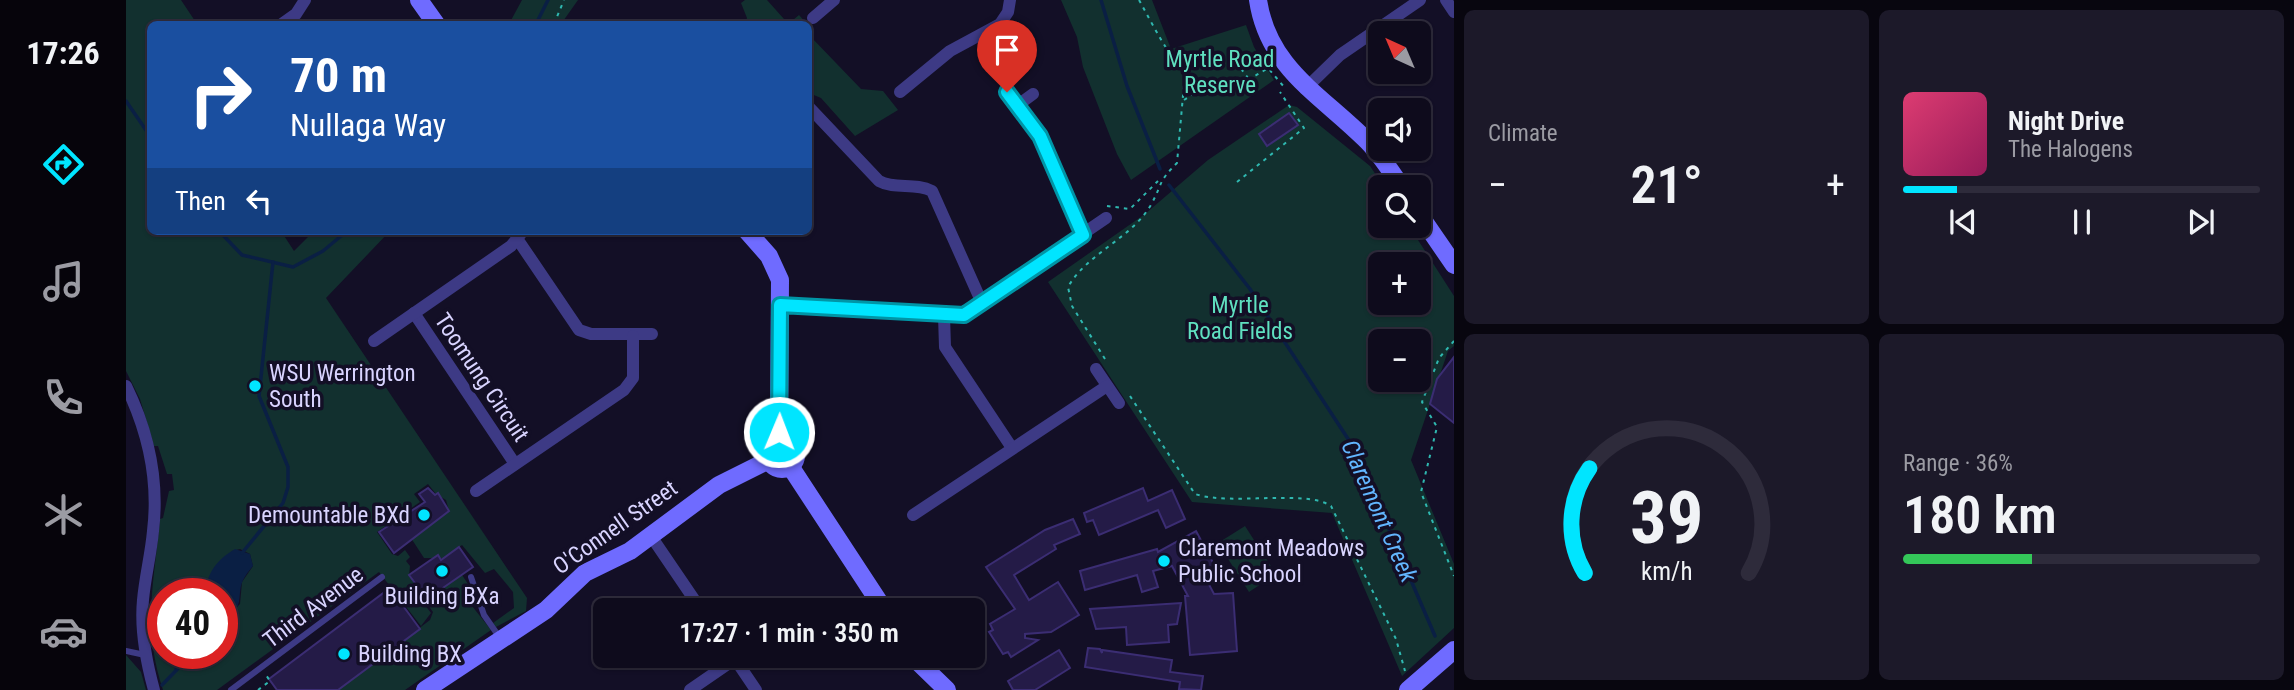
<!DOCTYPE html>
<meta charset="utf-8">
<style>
:root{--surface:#0e0b1c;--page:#1c1929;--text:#f1f3f6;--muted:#9b9ba3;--line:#2e2b3b;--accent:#00e5ff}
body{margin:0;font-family:"Roboto Condensed",sans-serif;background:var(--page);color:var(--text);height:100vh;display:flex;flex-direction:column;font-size:26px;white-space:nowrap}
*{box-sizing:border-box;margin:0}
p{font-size:23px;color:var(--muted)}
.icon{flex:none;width:38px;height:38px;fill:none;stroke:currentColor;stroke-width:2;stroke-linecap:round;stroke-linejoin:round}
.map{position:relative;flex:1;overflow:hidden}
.panel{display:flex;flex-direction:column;gap:10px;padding:10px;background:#08060f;width:840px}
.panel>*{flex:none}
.guide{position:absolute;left:21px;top:21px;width:665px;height:214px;border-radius:10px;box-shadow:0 2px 5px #0004,0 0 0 2px var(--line);background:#1a4fa0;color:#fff;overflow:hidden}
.needle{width:46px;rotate:316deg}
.controls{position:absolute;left:1242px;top:21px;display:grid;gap:14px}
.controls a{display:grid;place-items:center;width:63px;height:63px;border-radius:10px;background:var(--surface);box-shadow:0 2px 5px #0004,0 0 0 2px var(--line);font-size:35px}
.speed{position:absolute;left:21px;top:578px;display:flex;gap:14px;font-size:35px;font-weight:700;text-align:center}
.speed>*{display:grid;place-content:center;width:91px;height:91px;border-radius:50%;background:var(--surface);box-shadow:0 2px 5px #0004,0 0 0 2px var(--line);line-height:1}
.speed .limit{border:10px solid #d22;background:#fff;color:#111}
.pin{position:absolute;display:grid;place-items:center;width:60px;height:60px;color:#fff;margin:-72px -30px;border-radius:50% 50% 50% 0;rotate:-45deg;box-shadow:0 0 7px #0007}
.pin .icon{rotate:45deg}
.me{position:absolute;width:77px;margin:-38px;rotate:1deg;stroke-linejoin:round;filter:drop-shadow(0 0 5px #0008)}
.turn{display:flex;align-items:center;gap:24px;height:147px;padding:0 28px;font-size:32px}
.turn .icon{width:91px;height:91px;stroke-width:2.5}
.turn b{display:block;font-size:49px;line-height:60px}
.then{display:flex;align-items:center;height:66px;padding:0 28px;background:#0003;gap:14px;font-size:26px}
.big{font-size:52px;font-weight:600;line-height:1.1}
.panel .tile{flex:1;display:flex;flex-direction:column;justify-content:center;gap:10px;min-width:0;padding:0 24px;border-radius:10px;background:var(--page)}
.panel .dial{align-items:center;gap:0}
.dial svg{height:182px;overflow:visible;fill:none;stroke:var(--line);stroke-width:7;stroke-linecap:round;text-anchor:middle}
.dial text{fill:var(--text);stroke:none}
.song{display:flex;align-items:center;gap:21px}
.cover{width:84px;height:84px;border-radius:10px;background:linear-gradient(135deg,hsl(340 70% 55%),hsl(330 70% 35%))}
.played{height:7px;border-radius:4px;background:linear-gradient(90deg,var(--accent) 15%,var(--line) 15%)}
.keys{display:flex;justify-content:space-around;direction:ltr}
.heat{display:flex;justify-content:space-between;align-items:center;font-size:38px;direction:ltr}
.charge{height:10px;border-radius:5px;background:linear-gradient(90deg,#34c759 36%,var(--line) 0)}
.panel .tiles{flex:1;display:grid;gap:10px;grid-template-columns:repeat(2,1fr)}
.trip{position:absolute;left:467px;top:598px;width:392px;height:70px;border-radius:10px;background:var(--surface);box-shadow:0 2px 5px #0004,0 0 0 2px var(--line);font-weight:600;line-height:70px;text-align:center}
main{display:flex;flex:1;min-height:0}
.dock{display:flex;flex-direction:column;width:126px;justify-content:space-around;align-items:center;background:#06040b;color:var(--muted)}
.dock .icon{width:49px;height:49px}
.dock .active{color:var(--accent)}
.dock b{font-size:32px;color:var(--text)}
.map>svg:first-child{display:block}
</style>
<main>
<nav class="dock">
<b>17:26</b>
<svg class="icon active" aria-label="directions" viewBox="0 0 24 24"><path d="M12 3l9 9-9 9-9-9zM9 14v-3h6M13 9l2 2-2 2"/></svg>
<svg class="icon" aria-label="music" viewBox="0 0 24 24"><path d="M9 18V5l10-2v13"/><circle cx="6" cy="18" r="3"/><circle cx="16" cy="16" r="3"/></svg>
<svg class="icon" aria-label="phone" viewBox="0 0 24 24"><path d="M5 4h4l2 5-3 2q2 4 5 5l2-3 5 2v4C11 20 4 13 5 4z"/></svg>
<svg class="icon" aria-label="climate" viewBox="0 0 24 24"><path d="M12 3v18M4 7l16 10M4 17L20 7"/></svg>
<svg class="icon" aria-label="car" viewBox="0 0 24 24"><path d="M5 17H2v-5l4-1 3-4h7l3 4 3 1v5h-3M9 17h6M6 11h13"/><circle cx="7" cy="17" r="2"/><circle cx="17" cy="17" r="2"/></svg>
</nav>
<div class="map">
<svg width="1328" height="690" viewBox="0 0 1328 690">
<rect width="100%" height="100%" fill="#130f26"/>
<g fill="#12302f" fill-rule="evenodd">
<path d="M0,0H55L71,24H24V231H155L168,251L188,231H264L200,298L401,598L400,611L370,627L367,623L388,608L387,592L368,569L359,573L336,545L318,558H298L285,538L323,511L320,500L310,494L302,484L288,494L294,502L251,532L266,554L272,556L279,550L284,557L280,561L284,566L283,576L300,598L296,601L305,613L295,626L253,572L91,690H37C16,626 28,584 34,519L37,518L43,491L48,490L46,474H41L32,446H28L14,399L0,371ZM114,549L124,554L127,566L116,582L114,604L106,612H96V653H37V593H80L106,551Z"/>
<path d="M396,0H452L435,24H383Z"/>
<path d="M619,0H641L658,19L667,20L673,15L681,24H619L621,18L615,3Z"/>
<path d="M935,0H1026L1045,49L1120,25L1128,47L1148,80L1005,180L991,154L957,67L951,37Z"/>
<path d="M682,26L688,32L684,36L735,89L757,91L772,110L729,136L695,98L683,93Z"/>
<path d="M1163,105L1171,107L1244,166L1258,187H1255V226H1283L1328,296V346L1322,351L1285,460L1328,564V628L1276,676L1206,513L1066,502L922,282L1019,214L1082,160ZM1255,264H1293V303H1255ZM1255,341H1293V380H1255Z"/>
<path d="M1119,526L1150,574L1123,592L1092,543Z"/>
<path d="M336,575L348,593L346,606L365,630L279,690H212L304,620L307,612L299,601L310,593L323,597L312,591Z"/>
<path d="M0,655L15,672L20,690H0Z"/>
</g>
<path fill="#0a1f44" d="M109,549L124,554L127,566C122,572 117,578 115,586C112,599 117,614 96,612V593H80C80,573 92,559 109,549Z"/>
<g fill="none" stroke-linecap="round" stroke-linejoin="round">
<g stroke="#0a1f44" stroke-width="3.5">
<path d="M975,0L1001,86L1034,169"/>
<path d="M410,24L422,0"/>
<path d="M0,101L24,136"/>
<path d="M1043,185L1124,289L1228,448L1309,636"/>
<path d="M93,231L116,255L167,267L197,251L221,231"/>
<path d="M116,553L157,503L162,487V467L133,396L147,262"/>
<path d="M50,670L51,653"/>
<path d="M36,685L67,653"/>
</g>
</g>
<g fill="#241b47" stroke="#3b2d73" stroke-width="2">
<path d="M1163,113L1172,125L1141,146L1133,134Z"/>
<path d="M1328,357V423L1304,404L1311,379Z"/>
<path d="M302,488L309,495L312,493L323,511L268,553L253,532L299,502L293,494Z"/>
<path d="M1017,488L1022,501L1046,490L1059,519L1040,528L1032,510L973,535L967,520L961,522L958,513Z"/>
<path d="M947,519L954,534L928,545L930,549L888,575L903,600L932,582L953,615L925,632L899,634V638L912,640L885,657L882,652L877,654L863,632L867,630L864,624L889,609L860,567L919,530Z"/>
<path d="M1070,531L1092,572L1080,579L1088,594L1107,593L1111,651L1064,655L1059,596H1062L1046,566L1027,571L1032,587L1016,592L1011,575L959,590L954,571L1031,549L1032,552Z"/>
<path d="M333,547L347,567L301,599L283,575L312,555L315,560Z"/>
<path d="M264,588L294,629L212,690H151L143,679Z"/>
<path d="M1055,603L1051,624L1042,625L1043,642L1001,645L1000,627L970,629L964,609Z"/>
<path d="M962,648L974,649L976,653V650L1046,660L1044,672L1077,676L1075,690L1053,689L1054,682L959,667Z"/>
<path d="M933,650L944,668L909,690H887L882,681Z"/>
</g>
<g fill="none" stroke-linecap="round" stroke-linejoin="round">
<g stroke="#2fb8b0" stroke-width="2" stroke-dasharray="3.5 5" stroke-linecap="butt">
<path d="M1013,0C1045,57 1068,117 1142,68L1159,88"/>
<path d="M428,24L438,0"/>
<path d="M1110,62L1122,78"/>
<path d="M1058,100L1079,86"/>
<path d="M1111,182L1178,128L1154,92"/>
<path d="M981,206L1004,209L1032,181"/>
<path d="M1328,341L1313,358L1296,402L1311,427L1295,492L1328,576"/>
<path d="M979,359L946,306L942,287C961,253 1007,238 1026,203C1037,182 1032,182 1051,163L1059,73"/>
<path d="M1004,396L1069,494C1105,506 1180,489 1205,506L1270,639L1279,671"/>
<path d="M132,690L144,681L140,675"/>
</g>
<g stroke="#3d3a85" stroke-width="6">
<path d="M345,577L358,615L374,638"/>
<path d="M0,651L19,655"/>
<path d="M105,690L256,577"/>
</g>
<g stroke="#3d3a85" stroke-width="12">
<path d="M1320,0L1328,12"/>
<path d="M687,18L708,0"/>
<path d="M156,24L170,14L179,0"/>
<path d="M1179,89L1214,55L1294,0"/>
<path d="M881,91L914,136L957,235"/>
<path d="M774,92L824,51L874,24L882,12L884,0"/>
<path d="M892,105L907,94"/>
<path d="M682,106L753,181C769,190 789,182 806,191L856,303"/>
<path d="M392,240L453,330L465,334H526"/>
<path d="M654,305L838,315L980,218"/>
<path d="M288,313L389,464"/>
<path d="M818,316L819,347L886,448"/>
<path d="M248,341L385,246L397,231"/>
<path d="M970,369L993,403"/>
<path d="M0,386C22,431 33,481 27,531C25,554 19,577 17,600C14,631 20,661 28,690"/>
<path d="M350,491L498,390L507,378V336"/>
<path d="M787,515L981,386"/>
<path d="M525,536L576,611"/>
<path d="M607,656L630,690"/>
<path d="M564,690L609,659"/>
</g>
<g stroke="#6f6bff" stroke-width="18">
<path d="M293,0L310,24"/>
<path d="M1132,0C1142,68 1195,95 1239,139C1254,153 1264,171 1276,187"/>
<path d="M1293,214L1328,265"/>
<path d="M621,231L643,256L654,280L653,442"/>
<circle cx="656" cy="455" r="14"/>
<path d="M664,466L759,611"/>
<path d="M786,656L821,690"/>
<path d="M299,690L420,610L459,573L504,551L593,485L643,460"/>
<path d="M1282,690L1328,650"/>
</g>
</g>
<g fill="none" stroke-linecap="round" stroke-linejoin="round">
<g stroke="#0095a6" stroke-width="18">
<path id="route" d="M653,432L654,305L838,315L957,235L914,136L881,92"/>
</g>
<use href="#route" stroke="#00e5ff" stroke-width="12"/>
</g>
<g fill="#00e5ff" stroke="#130f26" stroke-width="2.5">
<circle cx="129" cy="386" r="7"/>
<circle cx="298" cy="515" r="7"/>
<circle cx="1038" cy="561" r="7"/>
<circle cx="316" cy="571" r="7"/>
<circle cx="218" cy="654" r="7"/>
</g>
<g text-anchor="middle" stroke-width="7" stroke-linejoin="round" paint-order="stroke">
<g font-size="23" fill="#5fe0c0" stroke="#130f26">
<text x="1094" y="67">Myrtle Road<tspan x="1094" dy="26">Reserve</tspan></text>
<text x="1114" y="313">Myrtle<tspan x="1114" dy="26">Road Fields</tspan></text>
</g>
<g font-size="23" fill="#d9d4ff" stroke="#130f26" text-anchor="start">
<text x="143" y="381">WSU Werrington<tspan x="143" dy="26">South</tspan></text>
<text x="284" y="523" text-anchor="end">Demountable BXd</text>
<text x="1052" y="556">Claremont Meadows<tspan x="1052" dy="26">Public School</tspan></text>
<text x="316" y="604" text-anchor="middle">Building BXa</text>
<text x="232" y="662">Building BX</text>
</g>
<g font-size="23" fill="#d9d4ff" stroke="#130f26">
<text transform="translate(356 377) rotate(56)" y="8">Toomung Circuit</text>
<text transform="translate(489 527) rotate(-35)" y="8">O'Connell Street</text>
<text transform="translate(187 607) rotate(-37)" y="8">Third Avenue</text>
</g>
<g font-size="24" font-style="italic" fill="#62b6ff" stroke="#130f26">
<text transform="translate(1253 511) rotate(66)" y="8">Claremont Creek</text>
</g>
</g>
</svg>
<div class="controls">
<a><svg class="needle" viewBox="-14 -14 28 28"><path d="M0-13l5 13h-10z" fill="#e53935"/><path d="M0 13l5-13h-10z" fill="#9b9ba3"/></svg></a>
<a><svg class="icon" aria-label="sound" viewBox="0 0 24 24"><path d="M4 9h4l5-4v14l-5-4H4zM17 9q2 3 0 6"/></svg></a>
<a><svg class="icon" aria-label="search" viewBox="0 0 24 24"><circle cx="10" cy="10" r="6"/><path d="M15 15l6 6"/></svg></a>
<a>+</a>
<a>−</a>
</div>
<div class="speed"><div class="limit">40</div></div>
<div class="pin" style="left:881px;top:92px;background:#d93025"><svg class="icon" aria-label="arrive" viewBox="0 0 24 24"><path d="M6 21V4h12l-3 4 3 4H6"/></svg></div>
<svg class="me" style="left:653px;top:432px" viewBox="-20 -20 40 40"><circle r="17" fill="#00e5ff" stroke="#fff" stroke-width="3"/><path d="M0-11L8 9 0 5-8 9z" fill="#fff"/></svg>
<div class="trip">17:27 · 1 min · 350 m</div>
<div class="guide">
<div class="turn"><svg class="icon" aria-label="right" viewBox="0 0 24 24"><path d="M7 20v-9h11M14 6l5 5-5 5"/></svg><div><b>70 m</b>Nullaga Way</div></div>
<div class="then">Then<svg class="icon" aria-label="left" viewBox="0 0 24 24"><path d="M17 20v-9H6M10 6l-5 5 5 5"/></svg></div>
</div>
</div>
<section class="panel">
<div class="tiles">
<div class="tile"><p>Climate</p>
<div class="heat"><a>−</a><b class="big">21°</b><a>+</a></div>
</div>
<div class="tile">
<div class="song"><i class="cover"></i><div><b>Night Drive</b><p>The Halogens</p></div></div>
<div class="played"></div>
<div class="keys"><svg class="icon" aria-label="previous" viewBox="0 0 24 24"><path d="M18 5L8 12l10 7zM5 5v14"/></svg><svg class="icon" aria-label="pause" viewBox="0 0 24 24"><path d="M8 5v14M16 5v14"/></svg><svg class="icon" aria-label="next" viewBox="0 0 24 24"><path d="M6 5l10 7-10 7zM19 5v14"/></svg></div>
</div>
<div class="tile dial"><svg viewBox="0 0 100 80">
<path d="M14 69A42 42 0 1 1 86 69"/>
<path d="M14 69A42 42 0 0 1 16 23" stroke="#00e5ff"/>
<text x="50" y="56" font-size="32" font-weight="700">39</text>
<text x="50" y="72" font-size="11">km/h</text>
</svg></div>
<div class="tile"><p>Range · 36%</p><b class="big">180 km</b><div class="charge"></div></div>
</div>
</section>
</main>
